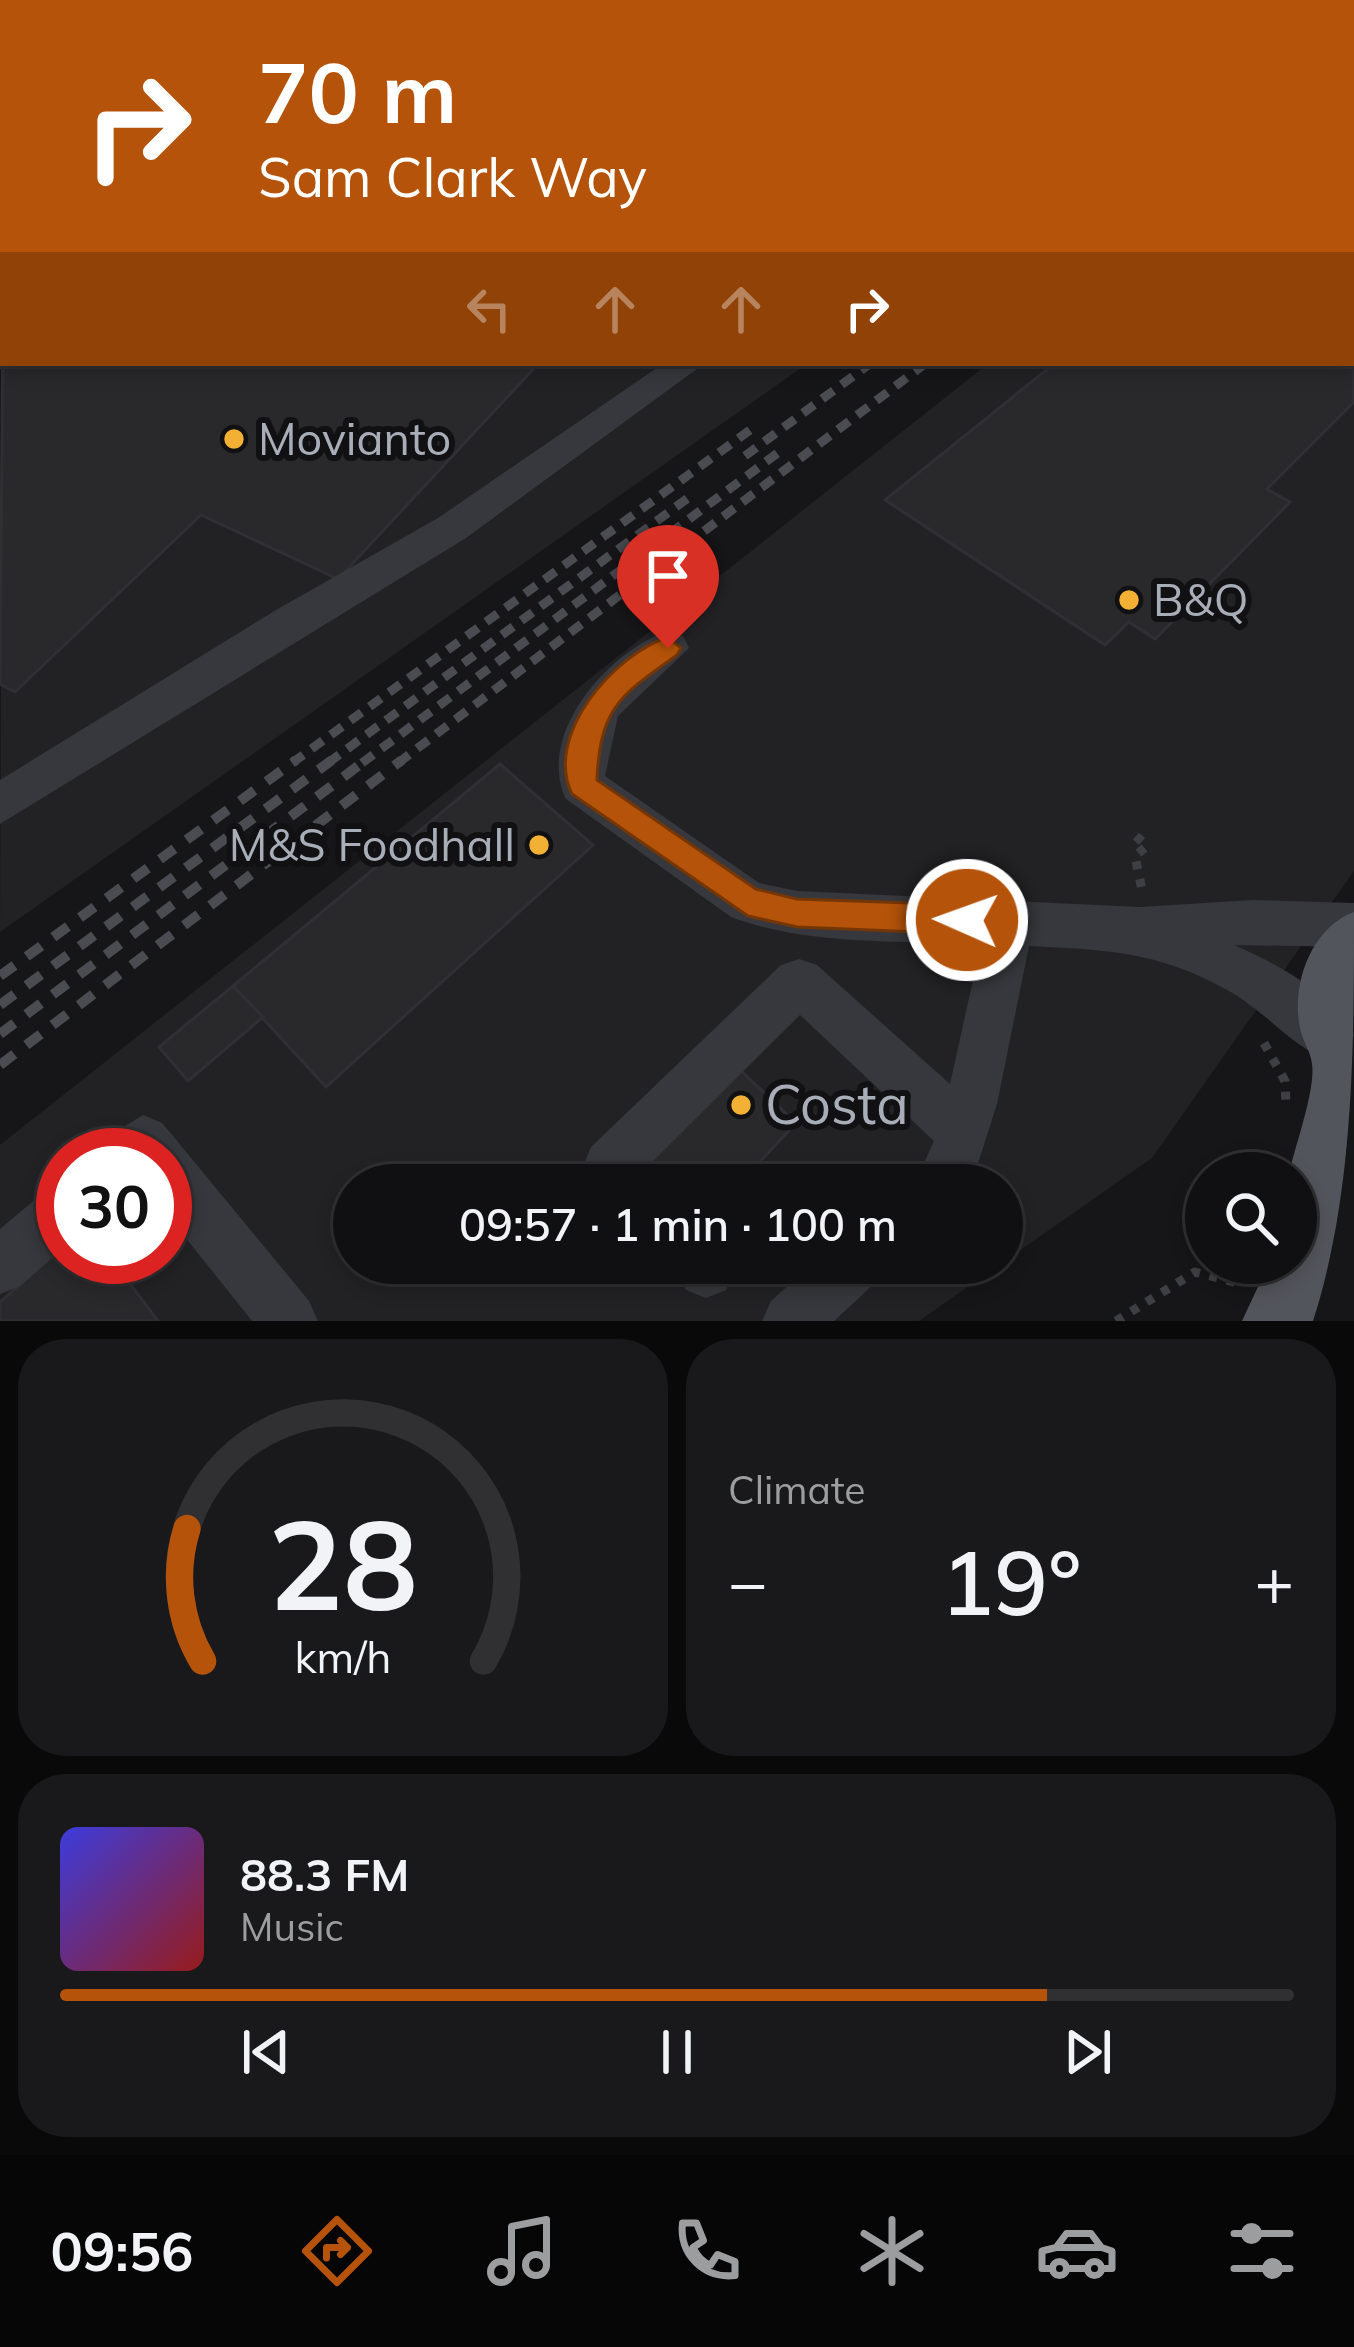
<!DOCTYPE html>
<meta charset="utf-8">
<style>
:root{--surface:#101012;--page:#19191b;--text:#f1f3f6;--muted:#9c9d9f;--line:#303032;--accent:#b45309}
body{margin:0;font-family:Mulish,sans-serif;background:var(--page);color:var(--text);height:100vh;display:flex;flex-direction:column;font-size:45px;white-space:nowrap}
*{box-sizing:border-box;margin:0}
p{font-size:39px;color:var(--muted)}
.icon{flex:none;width:66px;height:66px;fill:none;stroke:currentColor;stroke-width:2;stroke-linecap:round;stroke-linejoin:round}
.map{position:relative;height:1321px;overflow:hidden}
.details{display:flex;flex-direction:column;gap:18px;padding:18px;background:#09090a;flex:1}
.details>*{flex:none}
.banner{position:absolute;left:0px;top:0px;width:1356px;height:366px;box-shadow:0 6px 18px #0003,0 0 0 3px var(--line);background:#b45309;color:#fff;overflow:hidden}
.controls{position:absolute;left:1185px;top:1152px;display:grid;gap:24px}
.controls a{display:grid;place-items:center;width:132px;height:132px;border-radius:50%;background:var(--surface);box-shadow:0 6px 18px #0003,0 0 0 3px var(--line);font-size:60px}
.speed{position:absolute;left:36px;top:1128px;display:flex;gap:24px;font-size:60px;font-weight:700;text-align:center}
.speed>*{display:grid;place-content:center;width:156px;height:156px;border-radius:50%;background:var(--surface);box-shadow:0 6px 18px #0003,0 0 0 3px var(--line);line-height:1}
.speed .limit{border:18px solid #d22;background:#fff;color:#111}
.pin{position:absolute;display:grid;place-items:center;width:102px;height:102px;color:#fff;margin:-123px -51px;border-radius:50% 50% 50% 0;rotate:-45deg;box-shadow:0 0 12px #0007}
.pin .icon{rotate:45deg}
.me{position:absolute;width:132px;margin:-66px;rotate:272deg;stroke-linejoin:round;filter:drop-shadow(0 0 9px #0008)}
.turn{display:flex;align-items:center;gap:42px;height:252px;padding:0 60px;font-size:54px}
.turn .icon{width:156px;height:156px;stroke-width:2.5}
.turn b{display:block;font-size:84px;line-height:102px}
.lanes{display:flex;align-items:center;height:114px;padding:0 60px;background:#0003;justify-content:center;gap:60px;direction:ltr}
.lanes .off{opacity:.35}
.big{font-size:90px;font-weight:600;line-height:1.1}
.details .widget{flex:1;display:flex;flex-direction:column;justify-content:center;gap:18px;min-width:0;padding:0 42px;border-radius:48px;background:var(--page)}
.details .dial{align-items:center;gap:0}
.dial svg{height:312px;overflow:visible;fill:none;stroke:var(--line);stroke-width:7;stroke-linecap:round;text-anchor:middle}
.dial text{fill:var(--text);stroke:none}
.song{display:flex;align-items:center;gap:36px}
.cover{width:144px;height:144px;border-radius:18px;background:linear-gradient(135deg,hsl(240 70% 55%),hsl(0 70% 35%))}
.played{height:12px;border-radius:6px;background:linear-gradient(90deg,var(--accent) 80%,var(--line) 80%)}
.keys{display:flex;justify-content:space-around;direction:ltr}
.heat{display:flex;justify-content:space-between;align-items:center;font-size:66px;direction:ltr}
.details .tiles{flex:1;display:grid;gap:18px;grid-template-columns:1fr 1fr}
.widget:last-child{grid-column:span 2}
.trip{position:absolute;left:333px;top:1164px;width:690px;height:120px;border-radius:60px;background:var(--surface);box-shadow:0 6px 18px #0003,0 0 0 3px var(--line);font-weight:600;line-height:120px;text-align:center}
.tabs{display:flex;height:192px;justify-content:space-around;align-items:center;background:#060607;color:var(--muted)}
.tabs .icon{width:84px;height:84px}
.tabs .selected{color:var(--accent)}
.tabs b{font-size:54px;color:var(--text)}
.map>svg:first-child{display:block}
</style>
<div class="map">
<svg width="1354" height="1321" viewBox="0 0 1354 1321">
<rect width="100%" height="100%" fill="#161618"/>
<g fill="#222225" fill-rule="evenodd">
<path d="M262,0H837L850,3H258Z"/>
<path d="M1354,112V871L1152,1158L919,1321H0V1145L989,363H1353ZM63,1155H165V1257H63ZM354,1185H1002V1263H354Z"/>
<path d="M3,184V363H808L0,932Z"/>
</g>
<g fill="#29292c" stroke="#303034" stroke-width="3">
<path d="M1354,266V402L1267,489L1290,502L1155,639L1129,622L1105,645L885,500L1055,363H1353Z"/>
<path d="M3,309V363H539L338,579L201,515L15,692L0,684Z"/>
<path d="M500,764L593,845L326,1087L233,986Z"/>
<path d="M233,986L263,1017L188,1081L159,1047Z"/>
<path d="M738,1068L796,1123L738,1185H664L644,1165Z"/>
<path d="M63,1247V1257H110L158,1321H0V1302Z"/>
</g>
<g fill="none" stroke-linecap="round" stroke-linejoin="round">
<g stroke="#3d3f44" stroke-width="6" stroke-dasharray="4.5 6" stroke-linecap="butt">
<path d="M306,0L311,3"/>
<path d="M275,3L280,0"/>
</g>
<g stroke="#3d3f44" stroke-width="9" stroke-dasharray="8 10" stroke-linecap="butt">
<path d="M1136,836L1147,846L1135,856L1142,890"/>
<path d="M1264,1043L1285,1081L1286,1106"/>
<path d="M1116,1321L1195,1272L1242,1284"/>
</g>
<g fill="#37383d" fill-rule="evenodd">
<path d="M716,0H751L753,3H718Z"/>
<path d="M0,271H3L0,292Z"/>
<path d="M664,363H705L466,538L0,824V780L276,610L438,518Z"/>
<path d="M668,631L683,636L689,648L618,716L605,776L759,883L797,891L1140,907L1253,900L1354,903V947L1234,945C1273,962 1337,995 1354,1035L1347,1053L1329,1061C1290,1045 1265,1011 1229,991C1158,951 1108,950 1029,946L997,1104L971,1185H914L934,1141L800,1015L647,1167L654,1185H591L583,1166L591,1147L781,965L799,959L817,965L950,1084L981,944C899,940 809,946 731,917L566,799C535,734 610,650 668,631Z"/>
<path d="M143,1115L162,1123L173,1136L309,1301L318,1321H252L165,1212V1155H101L109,1136Z"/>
<path d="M63,1183V1248L20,1286L0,1294V1229L44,1192Z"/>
<path d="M671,1263H731L734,1270L726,1290L706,1298L686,1290Z"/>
<path d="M813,1263H883L875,1283L834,1321H762L771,1301Z"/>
</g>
<g fill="#53555c" fill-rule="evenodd">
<path d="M156,0H190L154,3Z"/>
<path d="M3,106V129L0,130V107Z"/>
<path d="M1354,912C1354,1048 1354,1194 1313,1321H1242L1269,1263H1296V1173H1289C1295,1147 1316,1088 1312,1064C1311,1052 1302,1040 1300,1028C1291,984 1311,928 1354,912Z"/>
</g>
<g fill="#63666e" fill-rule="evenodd">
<path d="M1134,0H1184L1186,3H1136Z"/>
<path d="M1248,0H1296L1298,3H1250Z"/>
<rect x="1353" y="10" width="1" height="24"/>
</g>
<g stroke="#4a4c52" stroke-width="9" stroke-dasharray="14 10" stroke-linecap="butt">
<path d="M745,456L871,363"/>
<path d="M292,763L757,425"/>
<path d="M328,763L692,495"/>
<path d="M362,763L779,452"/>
<path d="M398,763L926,363"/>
</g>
<g stroke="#4a4c52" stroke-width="10" stroke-dasharray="18 15" stroke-linecap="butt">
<path d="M0,976L296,760"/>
<path d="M0,1005L332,760"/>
<path d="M0,1034L366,760"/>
<path d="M0,1065L402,760"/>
</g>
</g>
<path fill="#b45309" stroke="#753606" stroke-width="3" d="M668,637L681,648L677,655C621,695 600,707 597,780L756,889L797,899L967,905L978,910L983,920L978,930L967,934L797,927L748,916L572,794C543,735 615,654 668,637Z"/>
<g fill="#f2b134" stroke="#111113" stroke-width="4.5">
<circle cx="234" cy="439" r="12"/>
<circle cx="1129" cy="600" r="12"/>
<circle cx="539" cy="845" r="12"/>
<circle cx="741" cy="1105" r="12"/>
</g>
<g text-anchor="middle" stroke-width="12" stroke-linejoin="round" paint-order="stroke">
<g font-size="45" fill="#a8adb8" stroke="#111113" text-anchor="start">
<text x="258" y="455">Movianto</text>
<text x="1153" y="616">B&amp;Q</text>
<text x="515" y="861" text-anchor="end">M&amp;S Foodhall</text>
</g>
<g font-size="54" fill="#a8adb8" stroke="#111113" text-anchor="start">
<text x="765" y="1124">Costa</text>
</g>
</g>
</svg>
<div class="controls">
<a><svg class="icon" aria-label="search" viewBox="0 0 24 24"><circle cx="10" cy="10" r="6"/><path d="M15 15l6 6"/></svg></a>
</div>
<div class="speed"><div class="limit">30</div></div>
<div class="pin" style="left:668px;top:648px;background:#d93025"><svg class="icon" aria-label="arrive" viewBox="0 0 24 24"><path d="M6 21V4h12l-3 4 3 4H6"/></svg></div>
<svg class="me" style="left:967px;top:920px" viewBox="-20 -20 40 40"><circle r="17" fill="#b45309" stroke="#fff" stroke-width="3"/><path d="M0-11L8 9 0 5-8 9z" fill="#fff"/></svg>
<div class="trip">09:57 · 1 min · 100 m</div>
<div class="banner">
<div class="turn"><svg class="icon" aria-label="right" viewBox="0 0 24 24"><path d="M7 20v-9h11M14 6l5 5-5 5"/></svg><div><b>70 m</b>Sam Clark Way</div></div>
<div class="lanes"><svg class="icon off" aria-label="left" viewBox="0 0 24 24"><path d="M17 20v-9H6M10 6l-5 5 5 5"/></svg><svg class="icon off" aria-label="ahead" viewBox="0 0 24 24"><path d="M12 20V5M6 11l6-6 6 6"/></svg><svg class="icon off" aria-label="ahead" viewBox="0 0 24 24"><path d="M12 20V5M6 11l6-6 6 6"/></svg><svg class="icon" aria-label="right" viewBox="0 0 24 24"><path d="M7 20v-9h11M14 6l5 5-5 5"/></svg></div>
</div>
</div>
<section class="details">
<div class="tiles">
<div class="widget dial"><svg viewBox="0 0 100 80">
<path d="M14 69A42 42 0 1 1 86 69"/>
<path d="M14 69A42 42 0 0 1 10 35" stroke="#b45309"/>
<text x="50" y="56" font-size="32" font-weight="700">28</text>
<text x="50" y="72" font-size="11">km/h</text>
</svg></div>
<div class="widget"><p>Climate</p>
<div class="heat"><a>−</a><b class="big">19°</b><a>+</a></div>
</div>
<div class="widget">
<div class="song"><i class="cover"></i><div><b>88.3 FM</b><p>Music</p></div></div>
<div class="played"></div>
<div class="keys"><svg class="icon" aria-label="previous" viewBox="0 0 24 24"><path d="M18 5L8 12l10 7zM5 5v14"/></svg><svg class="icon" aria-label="pause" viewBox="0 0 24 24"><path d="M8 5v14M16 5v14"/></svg><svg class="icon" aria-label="next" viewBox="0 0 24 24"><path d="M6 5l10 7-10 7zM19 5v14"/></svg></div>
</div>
</div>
</section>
<nav class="tabs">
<b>09:56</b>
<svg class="icon selected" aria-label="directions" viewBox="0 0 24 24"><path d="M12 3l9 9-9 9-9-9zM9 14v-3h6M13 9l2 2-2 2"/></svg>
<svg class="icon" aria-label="music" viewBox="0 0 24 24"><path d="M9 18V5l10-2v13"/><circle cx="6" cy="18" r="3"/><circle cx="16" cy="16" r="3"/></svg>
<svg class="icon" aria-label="phone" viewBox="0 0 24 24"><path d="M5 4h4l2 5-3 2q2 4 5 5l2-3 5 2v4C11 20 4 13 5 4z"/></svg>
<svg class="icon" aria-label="climate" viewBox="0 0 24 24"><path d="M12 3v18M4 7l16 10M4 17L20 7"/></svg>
<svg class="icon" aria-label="car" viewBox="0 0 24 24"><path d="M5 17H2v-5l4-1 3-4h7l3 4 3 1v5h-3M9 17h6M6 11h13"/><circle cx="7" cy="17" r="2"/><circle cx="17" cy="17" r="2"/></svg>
<svg class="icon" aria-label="filters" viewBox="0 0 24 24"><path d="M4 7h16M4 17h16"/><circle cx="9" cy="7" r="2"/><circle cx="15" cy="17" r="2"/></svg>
</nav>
